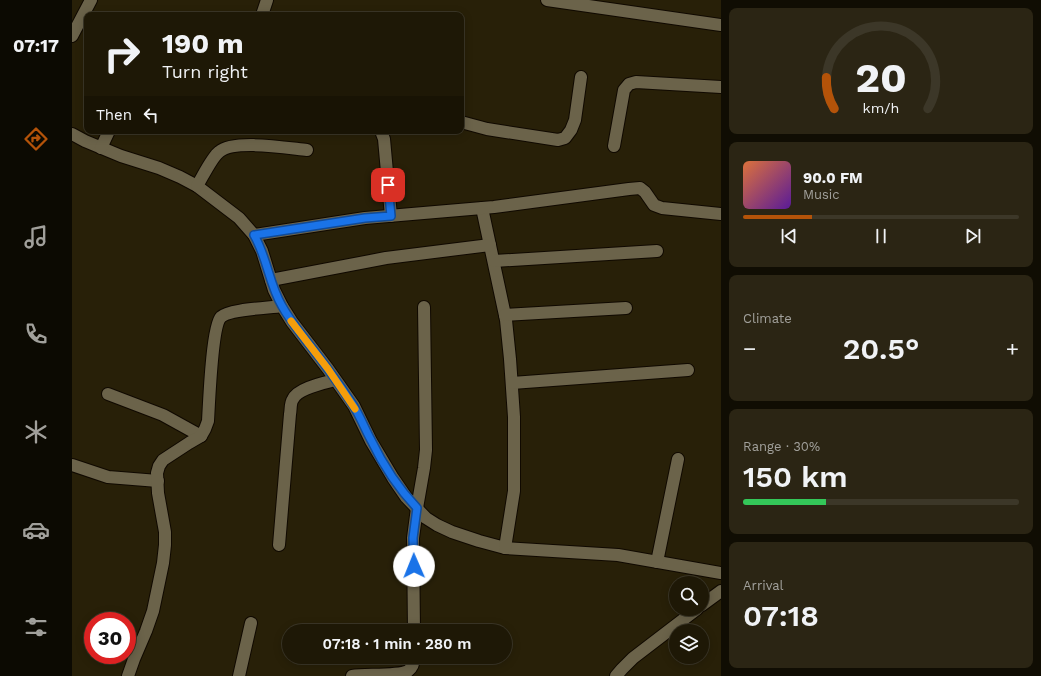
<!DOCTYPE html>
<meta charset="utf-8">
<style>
:root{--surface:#1e1806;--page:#2b2514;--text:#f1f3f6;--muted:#a1a09b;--line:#3c3728;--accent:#b45309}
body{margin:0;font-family:"Work Sans",sans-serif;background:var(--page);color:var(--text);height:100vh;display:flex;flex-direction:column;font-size:15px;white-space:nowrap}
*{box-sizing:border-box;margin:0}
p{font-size:13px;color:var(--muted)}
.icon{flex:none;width:22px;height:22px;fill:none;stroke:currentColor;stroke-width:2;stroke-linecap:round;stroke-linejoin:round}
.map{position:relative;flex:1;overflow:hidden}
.panel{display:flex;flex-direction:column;gap:8px;padding:8px;background:#100d03;width:320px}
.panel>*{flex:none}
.banner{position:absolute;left:12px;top:12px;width:380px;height:122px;border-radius:8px;box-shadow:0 2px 10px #0003,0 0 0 1px var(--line);background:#1e1806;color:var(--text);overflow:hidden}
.buttons{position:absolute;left:597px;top:576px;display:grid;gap:8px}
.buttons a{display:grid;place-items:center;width:40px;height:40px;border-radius:50%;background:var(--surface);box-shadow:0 2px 10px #0003,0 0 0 1px var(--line);font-size:20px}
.speed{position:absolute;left:12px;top:612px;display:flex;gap:8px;font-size:20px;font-weight:700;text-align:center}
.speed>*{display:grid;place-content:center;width:52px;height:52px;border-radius:50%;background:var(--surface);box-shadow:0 2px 10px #0003,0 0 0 1px var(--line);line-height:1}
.speed .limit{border:6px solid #d22;background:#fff;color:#111}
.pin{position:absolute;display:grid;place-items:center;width:34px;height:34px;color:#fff;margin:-17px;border-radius:8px;box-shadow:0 2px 6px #0006}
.me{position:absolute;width:44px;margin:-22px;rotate:359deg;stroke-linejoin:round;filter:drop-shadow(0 0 3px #0008)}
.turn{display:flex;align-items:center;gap:14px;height:84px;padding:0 12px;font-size:18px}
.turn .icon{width:52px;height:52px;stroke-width:2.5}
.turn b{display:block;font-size:28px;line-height:34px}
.then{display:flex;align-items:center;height:38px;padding:0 12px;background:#0003;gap:8px;font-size:15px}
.big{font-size:30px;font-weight:600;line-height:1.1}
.panel .widget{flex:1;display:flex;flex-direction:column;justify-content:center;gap:6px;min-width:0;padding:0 14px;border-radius:8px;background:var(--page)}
.panel .dial{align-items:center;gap:0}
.dial svg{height:104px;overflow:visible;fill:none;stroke:var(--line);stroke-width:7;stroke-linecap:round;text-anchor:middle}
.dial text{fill:var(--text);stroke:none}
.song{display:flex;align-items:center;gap:12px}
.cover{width:48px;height:48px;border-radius:6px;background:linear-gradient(135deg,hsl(20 70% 55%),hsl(270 70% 35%))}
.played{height:4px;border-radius:2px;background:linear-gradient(90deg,var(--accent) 25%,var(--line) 25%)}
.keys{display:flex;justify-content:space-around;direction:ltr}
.heat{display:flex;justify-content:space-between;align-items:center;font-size:22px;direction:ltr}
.charge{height:6px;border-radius:3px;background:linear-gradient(90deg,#34c759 30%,var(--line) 0)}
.trip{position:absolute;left:210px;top:624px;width:230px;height:40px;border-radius:20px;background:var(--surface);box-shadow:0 2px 10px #0003,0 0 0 1px var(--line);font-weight:600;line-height:40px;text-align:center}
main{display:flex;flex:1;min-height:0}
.tabs{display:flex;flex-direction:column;width:72px;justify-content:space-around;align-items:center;background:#0c0a02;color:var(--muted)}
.tabs .icon{width:28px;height:28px}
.tabs .active{color:var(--accent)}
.tabs b{font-size:18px;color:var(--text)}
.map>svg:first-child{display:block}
</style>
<main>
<nav class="tabs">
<b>07:17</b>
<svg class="icon active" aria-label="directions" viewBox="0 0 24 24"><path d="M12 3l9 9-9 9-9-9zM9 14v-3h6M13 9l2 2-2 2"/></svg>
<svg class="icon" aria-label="music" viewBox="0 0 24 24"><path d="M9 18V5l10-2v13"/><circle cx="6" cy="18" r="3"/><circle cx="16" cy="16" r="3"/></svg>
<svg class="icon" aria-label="phone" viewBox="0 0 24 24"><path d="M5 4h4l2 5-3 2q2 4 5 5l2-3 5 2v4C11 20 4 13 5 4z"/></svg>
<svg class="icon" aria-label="climate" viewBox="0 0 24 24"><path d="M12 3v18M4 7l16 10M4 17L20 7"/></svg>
<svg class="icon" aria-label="car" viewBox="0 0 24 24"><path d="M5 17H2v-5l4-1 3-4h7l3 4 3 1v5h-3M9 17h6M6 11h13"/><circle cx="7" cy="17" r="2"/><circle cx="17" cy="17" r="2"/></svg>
<svg class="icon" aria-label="filters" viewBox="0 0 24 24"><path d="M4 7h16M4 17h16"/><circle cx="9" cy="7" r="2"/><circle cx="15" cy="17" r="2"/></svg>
</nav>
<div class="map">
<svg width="649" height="676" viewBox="0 0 649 676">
<rect width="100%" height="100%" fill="#282008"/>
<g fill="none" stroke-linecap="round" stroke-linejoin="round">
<g stroke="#100900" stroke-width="14">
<g id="street">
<path d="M475,0L649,25"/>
<path d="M190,15L195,0"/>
<path d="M0,36L19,0"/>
<path d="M389,122L415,129L486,140L493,138L499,130L503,120L509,77"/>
<path d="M309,131L312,139L319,216"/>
<path d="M0,134L13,141L49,156L87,168L108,177L125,186L167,218L182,235L190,251L202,290L210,306L220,322L256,369L282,406L299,441L321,478L334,497L354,518L365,525L380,532L407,541L433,548L546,555L649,573"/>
<path d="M542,146L552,90L557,84L564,82L649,87"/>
<path d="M29,148L37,131"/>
<path d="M125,186C130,178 140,157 147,152C162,139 215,148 235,150"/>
<path d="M410,208L434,320L438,359L442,417V491L433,548"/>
<path d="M182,235L293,218L422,207L557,189L568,188L573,192L582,205L590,208L649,214"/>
<path d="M422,261L585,251"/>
<path d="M199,280L314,258L418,245"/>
<path d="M433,315L554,308"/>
<path d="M440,383L616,370"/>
<path d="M36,394L91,415L129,436"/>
<path d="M0,465L36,477L86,481"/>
<path d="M207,545L218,414C219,410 218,403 221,399C226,388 252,383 263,380"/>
<path d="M585,562L606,459"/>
<path d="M630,605L649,591"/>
<path d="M342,631L341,538L345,508L352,468L354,450L352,307"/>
<path d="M56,676L62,659L74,631L81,611L91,563L93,545V532L86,493L85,473L87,466L91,460L117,443L129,436L133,429L136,421C137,404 140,326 149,317C157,309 197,308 210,306"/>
<path d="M167,676L179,623"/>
<path d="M280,676C293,674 326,676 336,671C340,668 342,662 342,657"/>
<path d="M544,676L550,669L561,658L625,609"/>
</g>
</g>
<use href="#street" stroke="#6b634a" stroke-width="12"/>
</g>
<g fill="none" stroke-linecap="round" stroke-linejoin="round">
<g stroke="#114b97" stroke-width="10">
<path id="route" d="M316,185L319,216L293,218L182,235C195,257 197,284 210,306C217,319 227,331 236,343C252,363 267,384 281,405C288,416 293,429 299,440C311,465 326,488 345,508L341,538L342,566"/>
</g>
<use href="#route" stroke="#1a73e8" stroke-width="7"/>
<path stroke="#f59e0b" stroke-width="7" d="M219,321L256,369L283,409"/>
</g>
</svg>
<div class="buttons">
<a><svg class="icon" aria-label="search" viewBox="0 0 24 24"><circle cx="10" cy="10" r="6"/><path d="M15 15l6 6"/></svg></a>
<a><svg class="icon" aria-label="layers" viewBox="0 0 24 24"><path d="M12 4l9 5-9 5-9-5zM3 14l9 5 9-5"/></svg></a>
</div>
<div class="speed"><div class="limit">30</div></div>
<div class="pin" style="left:316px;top:185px;background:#d93025"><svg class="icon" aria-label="arrive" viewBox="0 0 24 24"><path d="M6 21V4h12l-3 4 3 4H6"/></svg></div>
<svg class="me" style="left:342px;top:566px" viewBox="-20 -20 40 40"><circle r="19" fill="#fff"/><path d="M0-13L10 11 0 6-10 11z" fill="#1a73e8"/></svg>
<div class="trip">07:18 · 1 min · 280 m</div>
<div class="banner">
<div class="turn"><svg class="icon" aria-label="right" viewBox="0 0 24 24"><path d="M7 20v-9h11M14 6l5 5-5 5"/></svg><div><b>190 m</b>Turn right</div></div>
<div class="then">Then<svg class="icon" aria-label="left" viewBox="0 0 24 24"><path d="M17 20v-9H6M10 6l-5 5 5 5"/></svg></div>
</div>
</div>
<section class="panel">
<div class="widget dial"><svg viewBox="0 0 100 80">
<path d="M14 69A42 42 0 1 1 86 69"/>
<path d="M14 69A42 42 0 0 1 8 45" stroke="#b45309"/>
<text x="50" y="56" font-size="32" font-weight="700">20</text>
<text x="50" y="72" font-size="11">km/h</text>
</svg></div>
<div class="widget">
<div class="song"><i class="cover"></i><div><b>90.0 FM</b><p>Music</p></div></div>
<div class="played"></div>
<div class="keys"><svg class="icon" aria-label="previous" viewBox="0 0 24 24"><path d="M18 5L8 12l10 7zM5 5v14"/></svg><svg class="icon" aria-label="pause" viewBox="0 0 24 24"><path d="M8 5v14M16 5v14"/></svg><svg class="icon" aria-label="next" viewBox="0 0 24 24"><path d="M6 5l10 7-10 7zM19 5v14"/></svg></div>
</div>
<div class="widget"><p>Climate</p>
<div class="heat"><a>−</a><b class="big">20.5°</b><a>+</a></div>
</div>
<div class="widget"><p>Range · 30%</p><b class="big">150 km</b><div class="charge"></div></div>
<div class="widget"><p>Arrival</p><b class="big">07:18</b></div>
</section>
</main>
